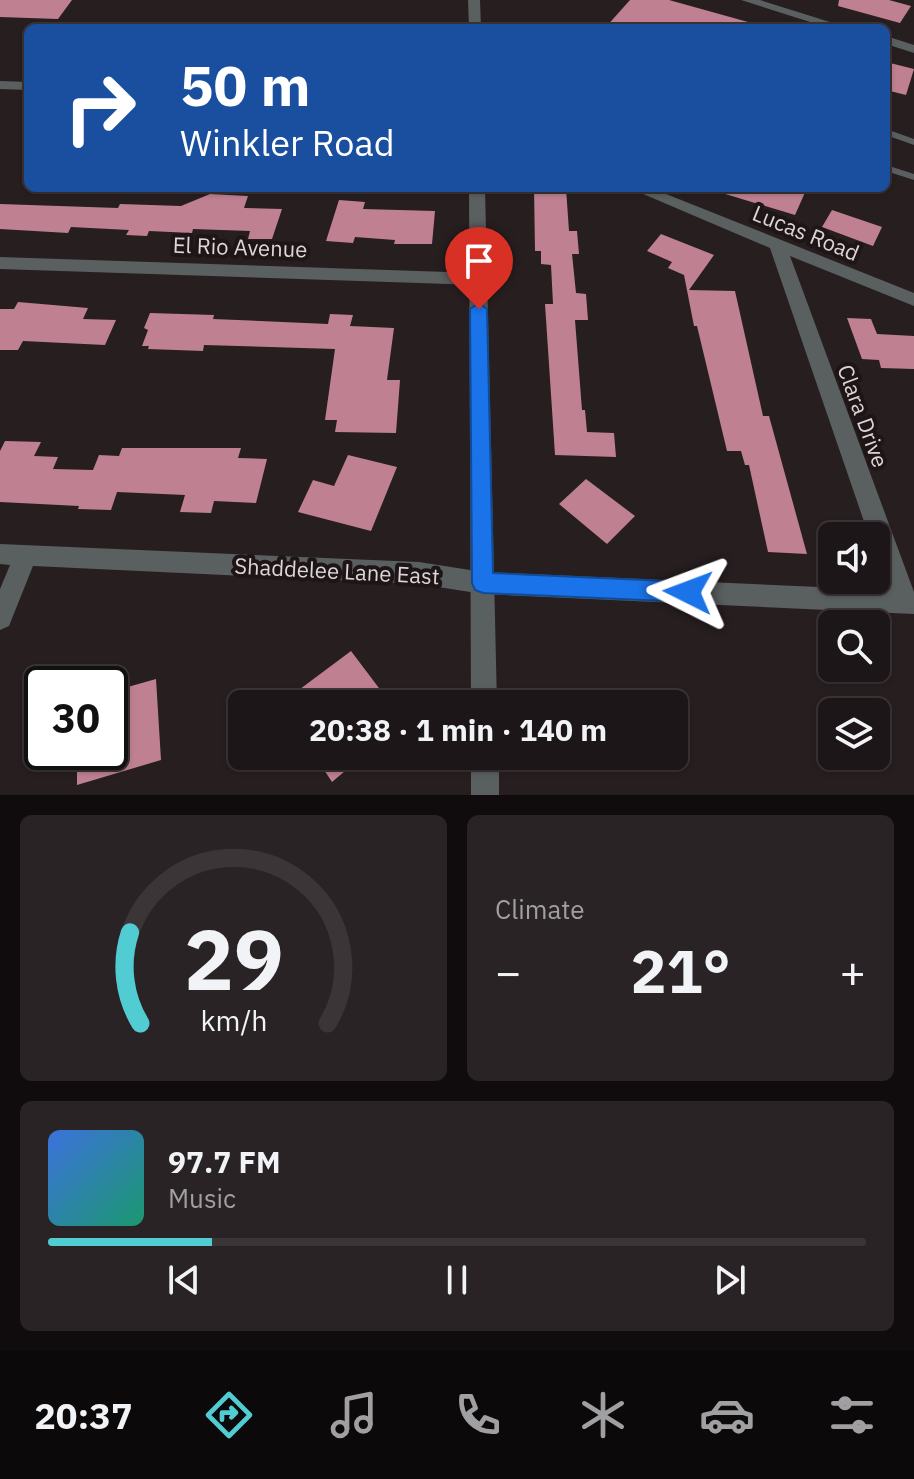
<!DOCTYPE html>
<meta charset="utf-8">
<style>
:root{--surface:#1d1618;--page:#2a2325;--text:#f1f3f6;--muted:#a09fa2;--line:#3b3537;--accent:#51ccd2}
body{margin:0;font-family:"IBM Plex Sans",sans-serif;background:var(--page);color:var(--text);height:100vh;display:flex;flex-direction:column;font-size:30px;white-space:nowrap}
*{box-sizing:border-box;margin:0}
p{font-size:26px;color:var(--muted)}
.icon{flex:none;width:44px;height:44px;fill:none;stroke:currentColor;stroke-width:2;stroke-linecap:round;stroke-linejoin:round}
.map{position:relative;height:795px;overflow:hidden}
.side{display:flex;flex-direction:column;gap:20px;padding:20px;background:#100c0d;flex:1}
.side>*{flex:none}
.top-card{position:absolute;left:24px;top:24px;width:866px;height:168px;border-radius:12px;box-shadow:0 2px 6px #0004,0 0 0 2px var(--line);background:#1a4fa0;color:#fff;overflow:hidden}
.buttons{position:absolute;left:818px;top:522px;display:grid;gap:16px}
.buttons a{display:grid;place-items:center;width:72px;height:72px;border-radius:12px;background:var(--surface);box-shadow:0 2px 6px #0004,0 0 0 2px var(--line);font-size:40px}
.speed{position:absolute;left:24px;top:666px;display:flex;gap:16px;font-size:40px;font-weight:700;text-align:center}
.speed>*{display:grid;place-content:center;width:104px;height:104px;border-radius:50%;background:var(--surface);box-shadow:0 2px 6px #0004,0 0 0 2px var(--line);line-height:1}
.speed .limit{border:4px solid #111;border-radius:12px;background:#fff;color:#111}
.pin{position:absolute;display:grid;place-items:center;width:68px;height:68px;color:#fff;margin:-82px -34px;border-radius:50% 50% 50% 0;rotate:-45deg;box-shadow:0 0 8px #0007}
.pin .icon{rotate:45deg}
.me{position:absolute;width:88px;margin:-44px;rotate:273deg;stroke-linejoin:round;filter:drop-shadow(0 0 6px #0008)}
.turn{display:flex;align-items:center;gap:28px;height:168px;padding:0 24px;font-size:36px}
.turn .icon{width:104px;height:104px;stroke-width:2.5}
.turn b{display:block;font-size:56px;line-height:68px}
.big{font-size:60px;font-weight:700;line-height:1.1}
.side .widget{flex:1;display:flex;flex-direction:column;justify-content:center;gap:12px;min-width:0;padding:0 28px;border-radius:12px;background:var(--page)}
.side .dial{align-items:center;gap:0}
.dial svg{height:208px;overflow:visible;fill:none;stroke:var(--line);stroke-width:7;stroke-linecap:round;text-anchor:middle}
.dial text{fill:var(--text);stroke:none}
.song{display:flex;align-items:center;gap:24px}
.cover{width:96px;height:96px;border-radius:12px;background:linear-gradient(135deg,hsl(220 70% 55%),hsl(160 70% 35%))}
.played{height:8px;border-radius:4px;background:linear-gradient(90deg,var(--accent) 20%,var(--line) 20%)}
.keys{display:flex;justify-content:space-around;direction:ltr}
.heat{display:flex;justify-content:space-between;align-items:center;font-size:44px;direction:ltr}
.side .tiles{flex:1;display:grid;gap:20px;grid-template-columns:1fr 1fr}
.widget:last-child{grid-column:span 2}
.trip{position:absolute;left:228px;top:690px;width:460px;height:80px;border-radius:12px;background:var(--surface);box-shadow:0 2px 6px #0004,0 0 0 2px var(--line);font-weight:700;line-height:80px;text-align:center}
.tab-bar{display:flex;height:128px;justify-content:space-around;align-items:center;background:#0c090a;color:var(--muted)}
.tab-bar .icon{width:56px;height:56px}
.tab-bar .on{color:var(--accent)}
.tab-bar b{font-size:36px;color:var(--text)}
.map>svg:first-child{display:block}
</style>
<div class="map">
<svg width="914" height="795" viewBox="0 0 914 795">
<rect width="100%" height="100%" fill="#271e20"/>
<g fill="#bf8092">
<path d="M0,0H72L58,19L0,17Z"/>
<path d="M630,0H669L748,22L747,28H605Z"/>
<path d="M839,0H889L911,6L900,23L838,6Z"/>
<path d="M886,62L914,69L906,95L886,90Z"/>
<path d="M534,188H566L569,231H577L579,254H572L576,293L586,294L588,320H575L582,410H585L587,432L614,433L616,457L555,455L545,304H553L551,265L541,264V251H535Z"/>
<path d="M723,188H807L795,215L722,193Z"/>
<path d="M210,194L248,196L244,208L282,209L272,239H248L250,231L193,229L192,233L149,231L147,236L126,235L129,230L71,227L68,233L0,229V204L118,208L120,204L181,206Z"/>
<path d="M339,200L365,202L363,209L435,211L432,244H394L395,240L355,237L353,243L326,241Z"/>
<path d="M832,210L882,227L873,246L822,227Z"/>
<path d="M661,234L714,255L689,290L735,291L763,416H769L807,554L768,552L749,465H745L741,451H727L697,326H694L684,275L668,268L672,262L647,251Z"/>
<path d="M18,302L88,308L83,319L116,320L105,345L23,341L18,350H0V309H14Z"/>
<path d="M150,313L214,315L213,319L328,324L330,314L353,315L350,326L394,328L387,380H400L396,433L335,432L337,420H325L335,349L204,345L203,351L148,349L149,346H142L148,330L144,328Z"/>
<path d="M847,318L871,319L877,334L914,336V369L881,368L879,360L862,359Z"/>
<path d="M5,441L41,442L34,456L58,457L53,469L93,470L99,455L119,456L122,448H241L238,458L267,459L256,503L214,501L211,513L180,512L185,495L117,492L111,510L78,509L79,506L0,502V451Z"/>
<path d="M348,455L397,467L371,531L298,512L313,480L334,486Z"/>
<path d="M586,479L635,516L607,544L559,504Z"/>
<path d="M351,651L391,704H280Z"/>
<path d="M156,679L161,760L77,785V752H110V692Z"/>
<path d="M315,756H363L332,782Z"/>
</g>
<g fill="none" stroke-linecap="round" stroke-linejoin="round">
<g fill="#5a5f5f" fill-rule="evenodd">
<path d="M886,129L914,139V145L886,135Z"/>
<path d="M886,165L914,174V180L886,171Z"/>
</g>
<g fill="#5a5f5f" fill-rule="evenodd">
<path d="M741,0H760L849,28H829Z"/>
<path d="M886,36L914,45V53L886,44Z"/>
<path d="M0,81L28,82V90L0,89Z"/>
<path d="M629,188H651L914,293V306L790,256L914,592V614L483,594L419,584L33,566L9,626L0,630V589L10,565L0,564V544L419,562L483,572L888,590L876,556V536H869L770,248Z"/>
<path d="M0,257L478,273L487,279L478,285L0,269Z"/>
</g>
<g fill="#5a5f5f" fill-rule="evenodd">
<path d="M468,0H480L481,28H469Z"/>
<path d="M469,188H485L497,704H471Z"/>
<rect x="471" y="756" width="28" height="39"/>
</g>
</g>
<path fill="#1a73e8" stroke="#114b97" stroke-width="2" d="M479,303L487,309L493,573L688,582L696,585L699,592L696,599L688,602L483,593L475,590L472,583L470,309Z"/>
<g text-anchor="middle" stroke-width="8" stroke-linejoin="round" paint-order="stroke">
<g font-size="22" fill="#ddd6d8" stroke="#1e1517">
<text transform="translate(806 233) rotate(22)" y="8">Lucas Road</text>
<text transform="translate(240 247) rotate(2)" y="8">El Rio Avenue</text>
<text transform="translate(863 416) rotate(70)" y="8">Clara Drive</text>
<text transform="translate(337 571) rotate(3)" y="8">Shaddelee Lane East</text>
</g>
</g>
</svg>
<div class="buttons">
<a><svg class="icon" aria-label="sound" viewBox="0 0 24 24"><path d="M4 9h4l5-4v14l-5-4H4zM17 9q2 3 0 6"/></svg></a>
<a><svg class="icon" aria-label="search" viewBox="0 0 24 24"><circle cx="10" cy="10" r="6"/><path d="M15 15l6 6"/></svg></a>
<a><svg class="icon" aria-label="layers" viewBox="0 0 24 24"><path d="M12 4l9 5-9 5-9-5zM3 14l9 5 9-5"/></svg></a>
</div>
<div class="speed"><div class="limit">30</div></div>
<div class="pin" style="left:479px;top:309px;background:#d93025"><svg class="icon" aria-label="arrive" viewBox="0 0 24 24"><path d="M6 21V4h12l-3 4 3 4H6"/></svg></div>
<svg class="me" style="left:688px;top:592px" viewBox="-20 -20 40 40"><path d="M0-17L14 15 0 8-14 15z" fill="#1a73e8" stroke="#fff" stroke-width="4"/></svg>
<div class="trip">20:38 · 1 min · 140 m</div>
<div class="top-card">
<div class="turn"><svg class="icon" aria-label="right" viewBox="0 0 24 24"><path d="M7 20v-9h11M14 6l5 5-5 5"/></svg><div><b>50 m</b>Winkler Road</div></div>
</div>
</div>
<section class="side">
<div class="tiles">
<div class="widget dial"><svg viewBox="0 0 100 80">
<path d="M14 69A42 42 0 1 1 86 69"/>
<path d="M14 69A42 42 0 0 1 10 34" stroke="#51ccd2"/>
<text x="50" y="56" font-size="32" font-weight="700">29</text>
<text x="50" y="72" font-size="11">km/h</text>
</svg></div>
<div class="widget"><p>Climate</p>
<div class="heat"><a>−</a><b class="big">21°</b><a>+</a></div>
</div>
<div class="widget">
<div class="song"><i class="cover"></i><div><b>97.7 FM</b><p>Music</p></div></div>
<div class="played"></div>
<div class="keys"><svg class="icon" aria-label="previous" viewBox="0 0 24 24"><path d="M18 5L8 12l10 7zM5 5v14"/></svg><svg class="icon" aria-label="pause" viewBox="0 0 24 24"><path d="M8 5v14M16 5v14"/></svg><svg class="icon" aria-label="next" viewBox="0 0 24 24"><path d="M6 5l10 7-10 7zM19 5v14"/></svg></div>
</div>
</div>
</section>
<nav class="tab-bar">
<b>20:37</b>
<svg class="icon on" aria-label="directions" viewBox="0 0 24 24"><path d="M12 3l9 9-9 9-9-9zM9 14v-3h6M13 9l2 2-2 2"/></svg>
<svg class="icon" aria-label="music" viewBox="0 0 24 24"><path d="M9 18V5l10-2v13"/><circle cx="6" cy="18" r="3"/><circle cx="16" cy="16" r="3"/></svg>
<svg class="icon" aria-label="phone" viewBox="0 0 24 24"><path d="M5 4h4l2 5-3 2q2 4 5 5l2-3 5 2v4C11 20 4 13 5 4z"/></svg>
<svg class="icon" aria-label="climate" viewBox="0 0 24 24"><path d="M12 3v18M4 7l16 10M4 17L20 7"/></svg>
<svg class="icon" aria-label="car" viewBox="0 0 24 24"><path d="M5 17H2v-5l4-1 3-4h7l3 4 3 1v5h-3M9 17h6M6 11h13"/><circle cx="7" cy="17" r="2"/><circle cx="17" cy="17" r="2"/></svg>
<svg class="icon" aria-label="filters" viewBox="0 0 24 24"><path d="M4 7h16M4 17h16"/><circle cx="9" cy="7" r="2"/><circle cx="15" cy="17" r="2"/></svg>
</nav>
